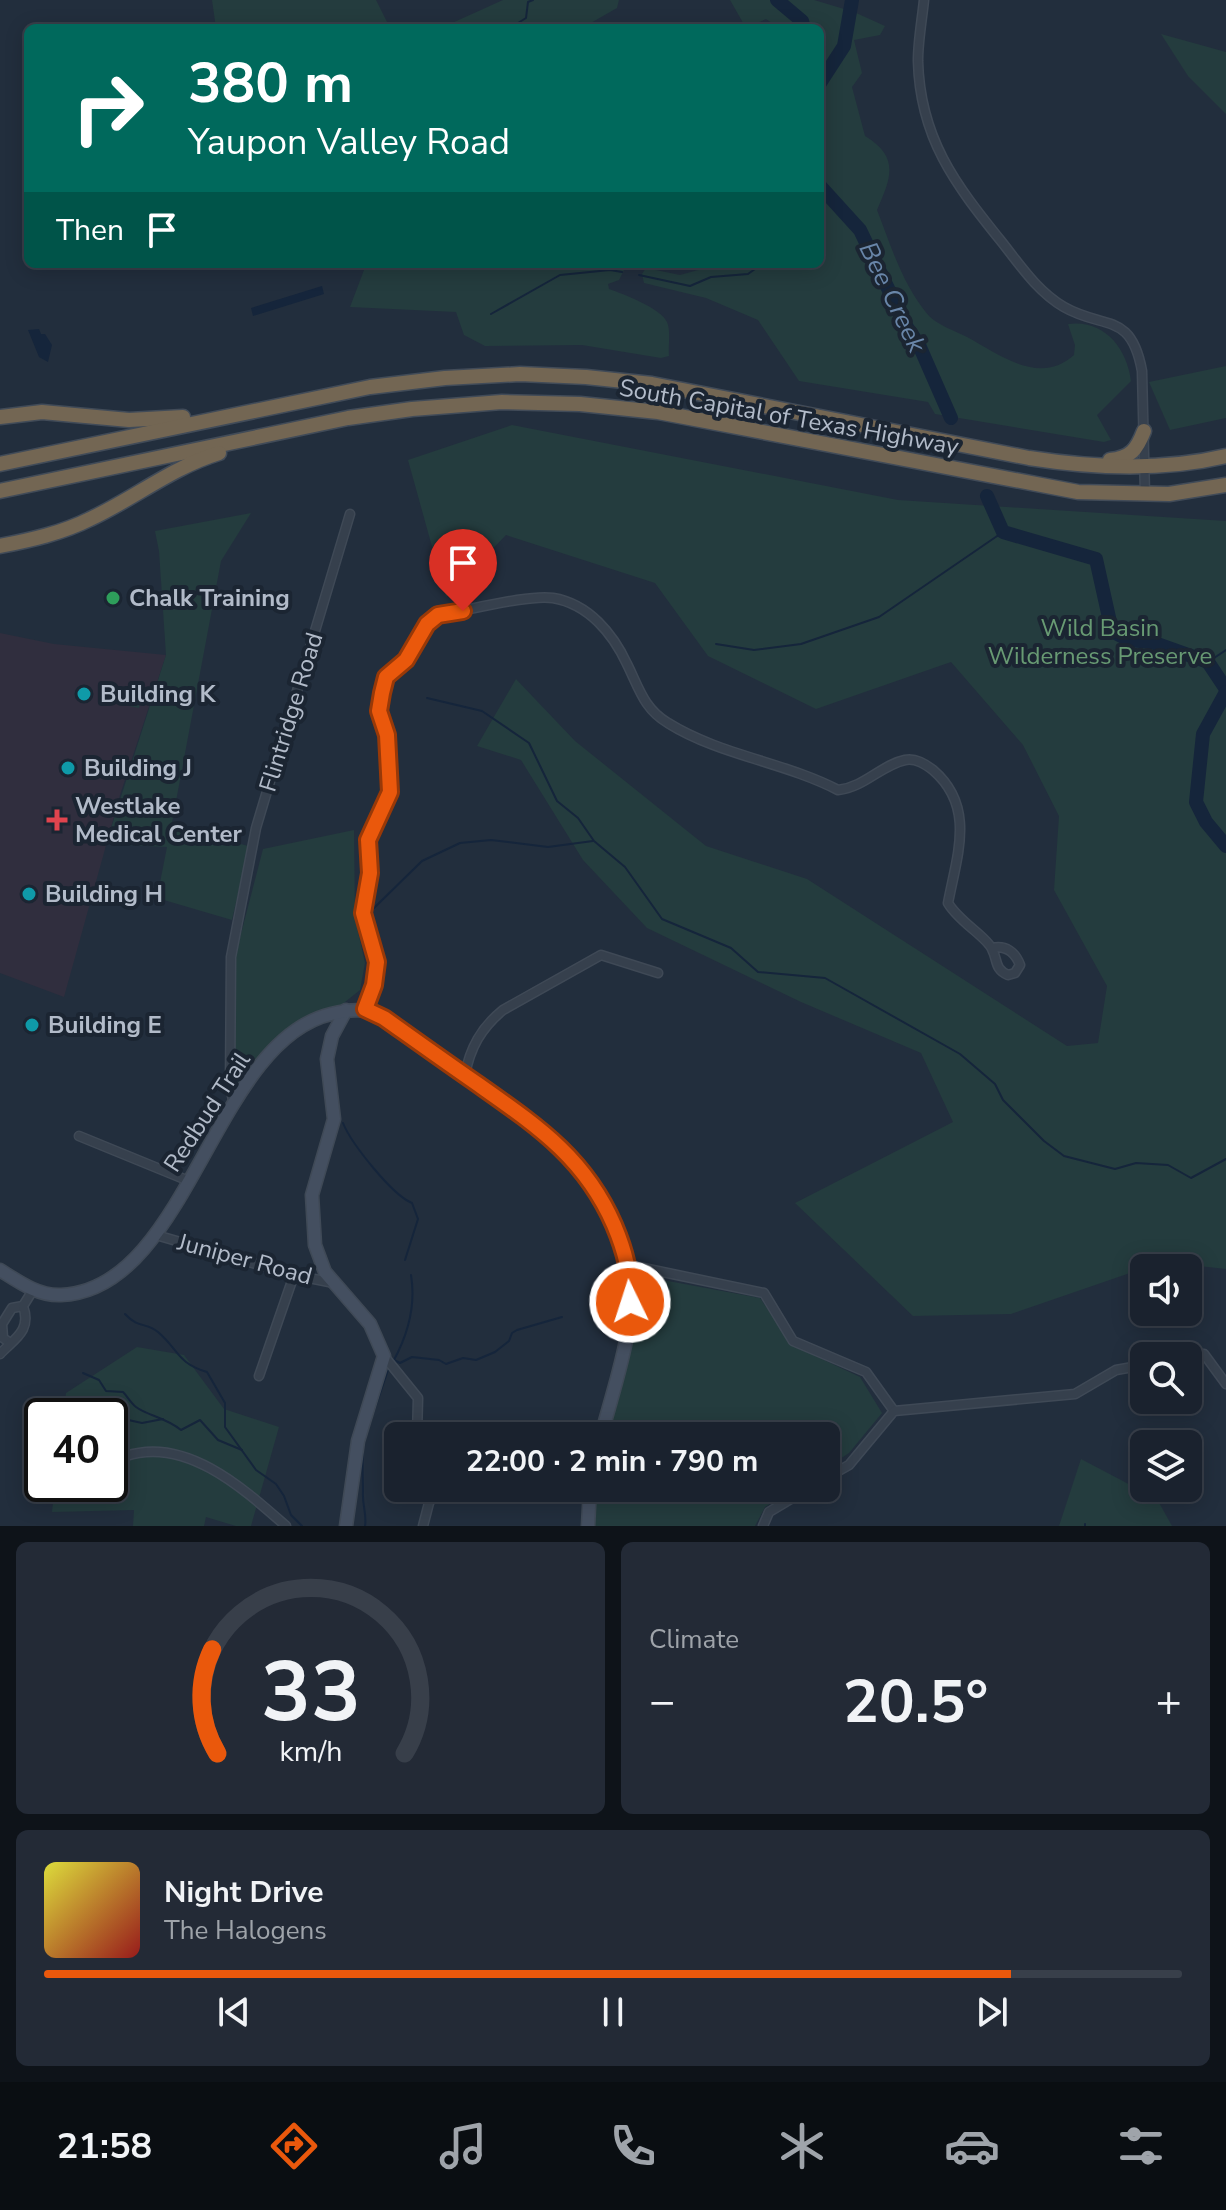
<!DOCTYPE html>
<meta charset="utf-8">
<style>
:root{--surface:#1a222e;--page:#232a36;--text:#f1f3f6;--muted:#9fa4aa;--line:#383f4a;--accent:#ea580c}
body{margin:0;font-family:"Nunito Sans",sans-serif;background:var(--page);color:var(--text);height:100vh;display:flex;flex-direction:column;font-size:30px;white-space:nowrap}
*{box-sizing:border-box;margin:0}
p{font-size:26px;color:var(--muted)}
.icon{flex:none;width:44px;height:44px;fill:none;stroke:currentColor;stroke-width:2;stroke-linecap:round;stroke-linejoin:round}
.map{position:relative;height:1526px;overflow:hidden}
.panel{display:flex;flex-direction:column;gap:16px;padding:16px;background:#0e1319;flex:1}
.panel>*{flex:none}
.hud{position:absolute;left:24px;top:24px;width:800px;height:244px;border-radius:12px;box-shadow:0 4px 20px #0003,0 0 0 2px var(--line);background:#00695c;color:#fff;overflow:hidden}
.controls{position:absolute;left:1130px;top:1254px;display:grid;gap:16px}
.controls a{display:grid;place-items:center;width:72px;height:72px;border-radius:12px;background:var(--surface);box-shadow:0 4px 20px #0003,0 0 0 2px var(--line);font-size:40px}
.speed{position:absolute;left:24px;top:1398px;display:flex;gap:16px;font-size:40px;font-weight:700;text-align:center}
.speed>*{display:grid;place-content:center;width:104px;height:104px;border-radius:50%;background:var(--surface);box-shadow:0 4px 20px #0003,0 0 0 2px var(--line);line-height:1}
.speed .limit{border:4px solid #111;border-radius:12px;background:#fff;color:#111}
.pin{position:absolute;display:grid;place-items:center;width:68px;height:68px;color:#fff;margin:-82px -34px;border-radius:50% 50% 50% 0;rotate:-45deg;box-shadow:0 0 8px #0007}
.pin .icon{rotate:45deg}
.me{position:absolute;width:88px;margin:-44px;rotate:356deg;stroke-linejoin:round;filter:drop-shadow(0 0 6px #0008)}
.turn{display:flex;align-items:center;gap:28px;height:168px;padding:0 32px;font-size:36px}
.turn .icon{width:104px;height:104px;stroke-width:2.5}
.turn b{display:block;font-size:56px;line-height:68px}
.then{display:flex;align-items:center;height:76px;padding:0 32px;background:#0003;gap:16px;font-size:30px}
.big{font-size:60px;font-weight:700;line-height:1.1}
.panel .card{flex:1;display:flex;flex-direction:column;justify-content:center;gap:12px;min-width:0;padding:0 28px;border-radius:12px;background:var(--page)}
.panel .dial{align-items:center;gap:0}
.dial svg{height:208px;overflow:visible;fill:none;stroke:var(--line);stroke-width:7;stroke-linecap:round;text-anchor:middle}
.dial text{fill:var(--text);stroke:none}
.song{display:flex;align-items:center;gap:24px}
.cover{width:96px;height:96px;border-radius:12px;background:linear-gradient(135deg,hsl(60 70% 55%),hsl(0 70% 35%))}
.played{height:8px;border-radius:4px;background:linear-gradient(90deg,var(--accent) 85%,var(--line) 85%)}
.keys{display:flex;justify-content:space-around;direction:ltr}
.heat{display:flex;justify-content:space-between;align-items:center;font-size:44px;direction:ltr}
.panel .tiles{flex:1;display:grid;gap:16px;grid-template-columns:1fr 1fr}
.card:last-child{grid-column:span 2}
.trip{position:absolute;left:384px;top:1422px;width:456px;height:80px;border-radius:12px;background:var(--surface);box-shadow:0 4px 20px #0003,0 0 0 2px var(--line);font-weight:700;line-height:80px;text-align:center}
.tabs{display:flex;height:128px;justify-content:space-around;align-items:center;background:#0a0e12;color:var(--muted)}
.tabs .icon{width:56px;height:56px}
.tabs .current{color:var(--accent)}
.tabs b{font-size:36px;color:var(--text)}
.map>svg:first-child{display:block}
</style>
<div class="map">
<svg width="1226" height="1526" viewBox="0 0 1226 1526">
<rect width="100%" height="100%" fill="#222e3d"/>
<path fill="#302e3e" d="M0,633L54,644L166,655L120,795L64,997L0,973Z"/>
<g fill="#243c3e">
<path d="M212,0H376L390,28H216Z"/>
<path d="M503,0H619L617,8L582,28H441Z"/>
<path d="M730,0H814L854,12L885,26L880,35L854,40L862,73L852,87L865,136C900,157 891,178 877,210C891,246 903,286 929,316C938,325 955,331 967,337C1000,355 1040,386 1074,355L1075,345L1068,324C1104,319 1127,348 1131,381L1097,415L1111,440L1104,442L935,414L928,402L799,381L758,320L706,298L644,283L642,274L646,268L680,275L720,264H820V28H779L766,19L746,28Z"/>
<path d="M1161,34L1226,52V114L1188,76Z"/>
<path d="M362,264H627L619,280L608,284L609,289C623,294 661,308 667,322C671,331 668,346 669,356L661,358L582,345L485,346L464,335L456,312L350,307L364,270Z"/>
<path d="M1226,366V418L1170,430L1149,382Z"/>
<path d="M512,425L898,500L1226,521V1269L1162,1262L1011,1314L913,1316L795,1203L953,1122L921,1053L801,1002L647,928L583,860L521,760L477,746L516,679L575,741L706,846L807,879L1067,1046L1098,1043L1107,986L1054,890L1059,816L1023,745L951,662L816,709L708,656L655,583L506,535L446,597L408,460Z"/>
<path d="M251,513L221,561L171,828L249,846L232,920L157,898L167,847L106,844L166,655L159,551L155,531Z"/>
<path d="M122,689L142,693L139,708L119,704Z"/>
<path d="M354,830L355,918L365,963L360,990L340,1006L302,1020L282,1036L241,1087L236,1088L233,1064L236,953L263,849Z"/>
<path d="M641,1276L760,1298L792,1345L860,1377L882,1413L849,1453L826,1468V1436H606L625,1365Z"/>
<path d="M137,1347L184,1355L224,1409L279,1427L251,1526H236L206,1517L204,1526H133L134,1510L52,1512L55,1484H110V1416H63L66,1393Z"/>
<path d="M1081,1459L1157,1499L1172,1526H1059Z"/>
<path d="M594,1488H795L765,1507L755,1526H593Z"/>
</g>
<g fill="#15253b">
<path d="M322,286L324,294L253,316L251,308Z"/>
<path d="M39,329L41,334H45L52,345L48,362L39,357L28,330Z"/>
</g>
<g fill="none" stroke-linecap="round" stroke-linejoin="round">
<g stroke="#15253b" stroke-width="2">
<path d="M510,28L526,18L528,2L533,0"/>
<path d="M639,275L690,286L711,277L748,274L762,264L776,267L784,264"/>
<path d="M491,314L560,275L610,270L622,272"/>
<path d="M716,644L754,650L801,644L879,617L1003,532"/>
<path d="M1211,665L1214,658L1226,650"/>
<path d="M427,698L482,711L529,743L557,801L578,818L594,841L625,867L662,919L731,948L758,972L825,978L960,1054L995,1084L1003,1100L1044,1141L1064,1156L1115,1169L1136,1163L1168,1165L1191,1178L1226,1159"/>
<path d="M374,908L422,861L460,843L491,840L548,847L593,841"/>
<path d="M343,1123C351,1143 392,1195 412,1203L418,1219L405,1260"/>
<path d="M411,1275C416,1305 408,1334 394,1360L400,1363L412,1357L439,1360L446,1364L463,1358L476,1360L495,1352L509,1341L512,1333L517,1330L562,1317"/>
<path d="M125,1314C139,1329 146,1322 158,1332C179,1350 177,1363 207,1372L225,1403V1427L256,1470L276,1484L284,1496L291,1515L302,1526"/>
<path d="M83,1373L99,1380L106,1391L123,1392C127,1396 131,1403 136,1407C148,1416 165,1417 181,1430L200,1420L218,1440L242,1450"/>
<path d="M110,1416L142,1423L163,1419"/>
<path d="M365,1437L388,1370"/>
<path d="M363,1451C362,1465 363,1478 363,1492C362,1504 367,1514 365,1526"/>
<path d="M1085,1524V1526"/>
</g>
<g stroke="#15253b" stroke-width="14">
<path d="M777,0L802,21L804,28"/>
<path d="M820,83L844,46L852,0"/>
<path d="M820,186L860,230L906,326L919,345L951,418"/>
<path d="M987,496L1003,532L1096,559L1112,631L1129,640L1152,642L1208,662L1226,689"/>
<path d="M1226,692L1203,734L1196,802L1206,822L1226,846"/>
</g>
<g stroke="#3f4956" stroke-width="11">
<g id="street">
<path d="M924,0C922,20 918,41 918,61C920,138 955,184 1001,241C1020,265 1037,291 1064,307C1104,330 1131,311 1142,371L1145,495"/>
<path d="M365,1009L374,985L377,962L363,913L370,873L368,840L390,792L387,735L379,711L382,693L386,677L406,660L427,624L438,615C466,611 529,594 553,598C589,604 613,634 627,664C639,688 644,709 668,723C719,755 784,762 838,790C865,787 881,765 905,760C916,758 925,764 933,770C976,807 957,855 948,903C959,922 986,936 992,949C998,960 994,969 1008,975L1015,973L1020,965C1015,952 1006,945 992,948"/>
<path d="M465,1075C470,1048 481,1028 503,1010L601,955L658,973"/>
<path d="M234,1103L230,1088L231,957L256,828L350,514"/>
<path d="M79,1136L189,1181"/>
<path d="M156,1235L294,1275L334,1283"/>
<path d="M629,1265L764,1293L793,1341L866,1372L894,1411"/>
<path d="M9,1342L3,1338L2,1324L12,1308L23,1306"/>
<path d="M0,1354C14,1339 32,1331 23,1306L33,1290"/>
<path d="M384,1356L418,1398L417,1436"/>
<path d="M1188,1357L1204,1354L1226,1384"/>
<path d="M259,1376L294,1275"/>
<path d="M126,1456C186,1436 244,1489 286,1526"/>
<path d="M826,1478L849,1465L894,1411L1075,1394L1116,1370L1144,1365"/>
<path d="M423,1526L429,1503L438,1488"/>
<path d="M763,1526L769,1512L809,1488"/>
</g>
</g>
<g stroke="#3f4956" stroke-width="15">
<g id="secondary">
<path d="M346,1010L332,1036L327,1059L334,1119L312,1195L315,1245L325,1272L370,1324L384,1356L358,1441L346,1526"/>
<path d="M0,1270C19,1282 38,1296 61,1295C188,1290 213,1042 331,1014C352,1009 365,1008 384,1018C415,1040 447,1063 478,1085C540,1128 585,1156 615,1228C622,1245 629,1262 631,1280C634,1332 614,1387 601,1436"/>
<path d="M588,1526L590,1488"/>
</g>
</g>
<g stroke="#414b58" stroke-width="17">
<g id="highway">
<path d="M0,417L42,412L129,420L183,417"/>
<path d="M1110,460C1131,458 1137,449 1144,431"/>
<path d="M0,464L370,387L445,378L520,374L586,377L652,384L1029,458C1093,468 1163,471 1226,456"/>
<path d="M0,491L348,418L412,409L502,402L580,404L658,412L1078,492L1169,494L1226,485"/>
<path d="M0,546C31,540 62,533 90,519C135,498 171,468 219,453"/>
</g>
</g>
<use href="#street" stroke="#36404d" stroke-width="8"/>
<use href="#secondary" stroke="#444f60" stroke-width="12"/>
<use href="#highway" stroke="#736653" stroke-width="14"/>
</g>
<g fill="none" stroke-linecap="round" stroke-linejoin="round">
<g stroke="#983908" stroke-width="20">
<path id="route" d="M463,611L438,615L427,624L406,660L386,677L382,693L379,711L387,735L390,792L368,840L370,873L363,913L377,962L374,985L365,1009L384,1018C415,1040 447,1063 479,1085C537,1126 585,1158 614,1225C625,1251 631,1274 630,1302"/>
</g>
<use href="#route" stroke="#ea580c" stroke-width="14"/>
</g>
<circle fill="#2e9e5b" stroke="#1b2532" stroke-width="3" cx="113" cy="598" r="8"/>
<g fill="#0f9aa8" stroke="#1b2532" stroke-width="3">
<circle cx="84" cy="694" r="8"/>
<circle cx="68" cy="768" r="8"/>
<circle cx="29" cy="894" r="8"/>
<circle cx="32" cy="1025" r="8"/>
</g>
<path fill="#e0444e" stroke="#1b2532" stroke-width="3" d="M53 808h8v8h8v8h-8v8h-8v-8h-8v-8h8z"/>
<g text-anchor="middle" stroke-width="8" stroke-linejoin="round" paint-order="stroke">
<g font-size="24" fill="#b2bbc9" stroke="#1b2532">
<text transform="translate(789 417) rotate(10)" y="8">South Capital of Texas Highway</text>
<text transform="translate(291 712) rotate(-73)" y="8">Flintridge Road</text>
<text transform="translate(207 1112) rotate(-57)" y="8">Redbud Trail</text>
<text transform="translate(245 1259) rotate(15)" y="8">Juniper Road</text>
</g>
<g font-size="24" font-weight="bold" fill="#b2bbc9" stroke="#1b2532" text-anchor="start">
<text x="129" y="606">Chalk Training</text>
<text x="100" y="702">Building K</text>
<text x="84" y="776">Building J</text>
<text x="75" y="814">Westlake<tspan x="75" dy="28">Medical Center</tspan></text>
<text x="45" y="902">Building H</text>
<text x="48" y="1033">Building E</text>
</g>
<g font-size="24" fill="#689a73" stroke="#1b2532">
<text x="1100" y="636">Wild Basin<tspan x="1100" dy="28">Wilderness Preserve</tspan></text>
</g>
<g font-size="26" font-style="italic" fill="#6986a9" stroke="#1b2532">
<text transform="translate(893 297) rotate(64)" y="9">Bee Creek</text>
</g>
</g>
</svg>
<div class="controls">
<a><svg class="icon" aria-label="sound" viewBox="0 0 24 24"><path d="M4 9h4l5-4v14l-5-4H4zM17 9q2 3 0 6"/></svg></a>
<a><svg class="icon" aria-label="search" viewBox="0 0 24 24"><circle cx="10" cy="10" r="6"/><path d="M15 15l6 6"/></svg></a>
<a><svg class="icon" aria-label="layers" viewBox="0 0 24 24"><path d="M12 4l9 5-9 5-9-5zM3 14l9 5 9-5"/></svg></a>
</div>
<div class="speed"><div class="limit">40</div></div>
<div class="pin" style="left:463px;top:611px;background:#d93025"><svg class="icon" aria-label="arrive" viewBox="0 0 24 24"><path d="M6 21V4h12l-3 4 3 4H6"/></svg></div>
<svg class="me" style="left:630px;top:1302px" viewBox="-20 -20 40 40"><circle r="17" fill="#ea580c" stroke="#fff" stroke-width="3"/><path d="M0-11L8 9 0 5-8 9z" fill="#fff"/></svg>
<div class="trip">22:00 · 2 min · 790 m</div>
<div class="hud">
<div class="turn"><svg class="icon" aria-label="right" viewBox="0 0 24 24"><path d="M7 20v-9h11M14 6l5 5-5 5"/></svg><div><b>380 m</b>Yaupon Valley Road</div></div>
<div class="then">Then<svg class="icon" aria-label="arrive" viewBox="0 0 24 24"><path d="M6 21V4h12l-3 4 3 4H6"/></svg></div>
</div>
</div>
<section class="panel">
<div class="tiles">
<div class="card dial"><svg viewBox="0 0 100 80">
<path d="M14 69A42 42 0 1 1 86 69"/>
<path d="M14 69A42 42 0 0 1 12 29" stroke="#ea580c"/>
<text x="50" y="56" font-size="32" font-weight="700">33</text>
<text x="50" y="72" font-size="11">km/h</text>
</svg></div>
<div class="card"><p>Climate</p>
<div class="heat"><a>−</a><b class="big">20.5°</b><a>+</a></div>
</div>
<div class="card">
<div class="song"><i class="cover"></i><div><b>Night Drive</b><p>The Halogens</p></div></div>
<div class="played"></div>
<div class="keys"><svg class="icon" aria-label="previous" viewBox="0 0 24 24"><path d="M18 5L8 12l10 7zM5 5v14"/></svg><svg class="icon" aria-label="pause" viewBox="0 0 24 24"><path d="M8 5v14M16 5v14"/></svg><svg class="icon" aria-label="next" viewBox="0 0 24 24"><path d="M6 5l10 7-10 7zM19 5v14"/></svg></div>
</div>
</div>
</section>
<nav class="tabs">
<b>21:58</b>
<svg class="icon current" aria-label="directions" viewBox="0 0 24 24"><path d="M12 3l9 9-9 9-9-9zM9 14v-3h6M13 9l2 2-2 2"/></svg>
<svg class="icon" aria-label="music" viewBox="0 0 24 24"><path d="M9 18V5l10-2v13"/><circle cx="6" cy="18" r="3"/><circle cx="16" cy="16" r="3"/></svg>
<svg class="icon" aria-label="phone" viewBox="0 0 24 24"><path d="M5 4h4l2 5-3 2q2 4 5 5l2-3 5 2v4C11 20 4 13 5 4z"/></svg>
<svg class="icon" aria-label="climate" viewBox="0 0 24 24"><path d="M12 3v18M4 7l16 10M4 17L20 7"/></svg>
<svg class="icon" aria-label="car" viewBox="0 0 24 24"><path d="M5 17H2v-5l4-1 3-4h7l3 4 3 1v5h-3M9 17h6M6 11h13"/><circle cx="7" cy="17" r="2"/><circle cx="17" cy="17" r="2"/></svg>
<svg class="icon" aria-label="filters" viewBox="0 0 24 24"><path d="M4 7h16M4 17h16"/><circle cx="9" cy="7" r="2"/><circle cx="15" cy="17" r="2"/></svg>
</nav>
